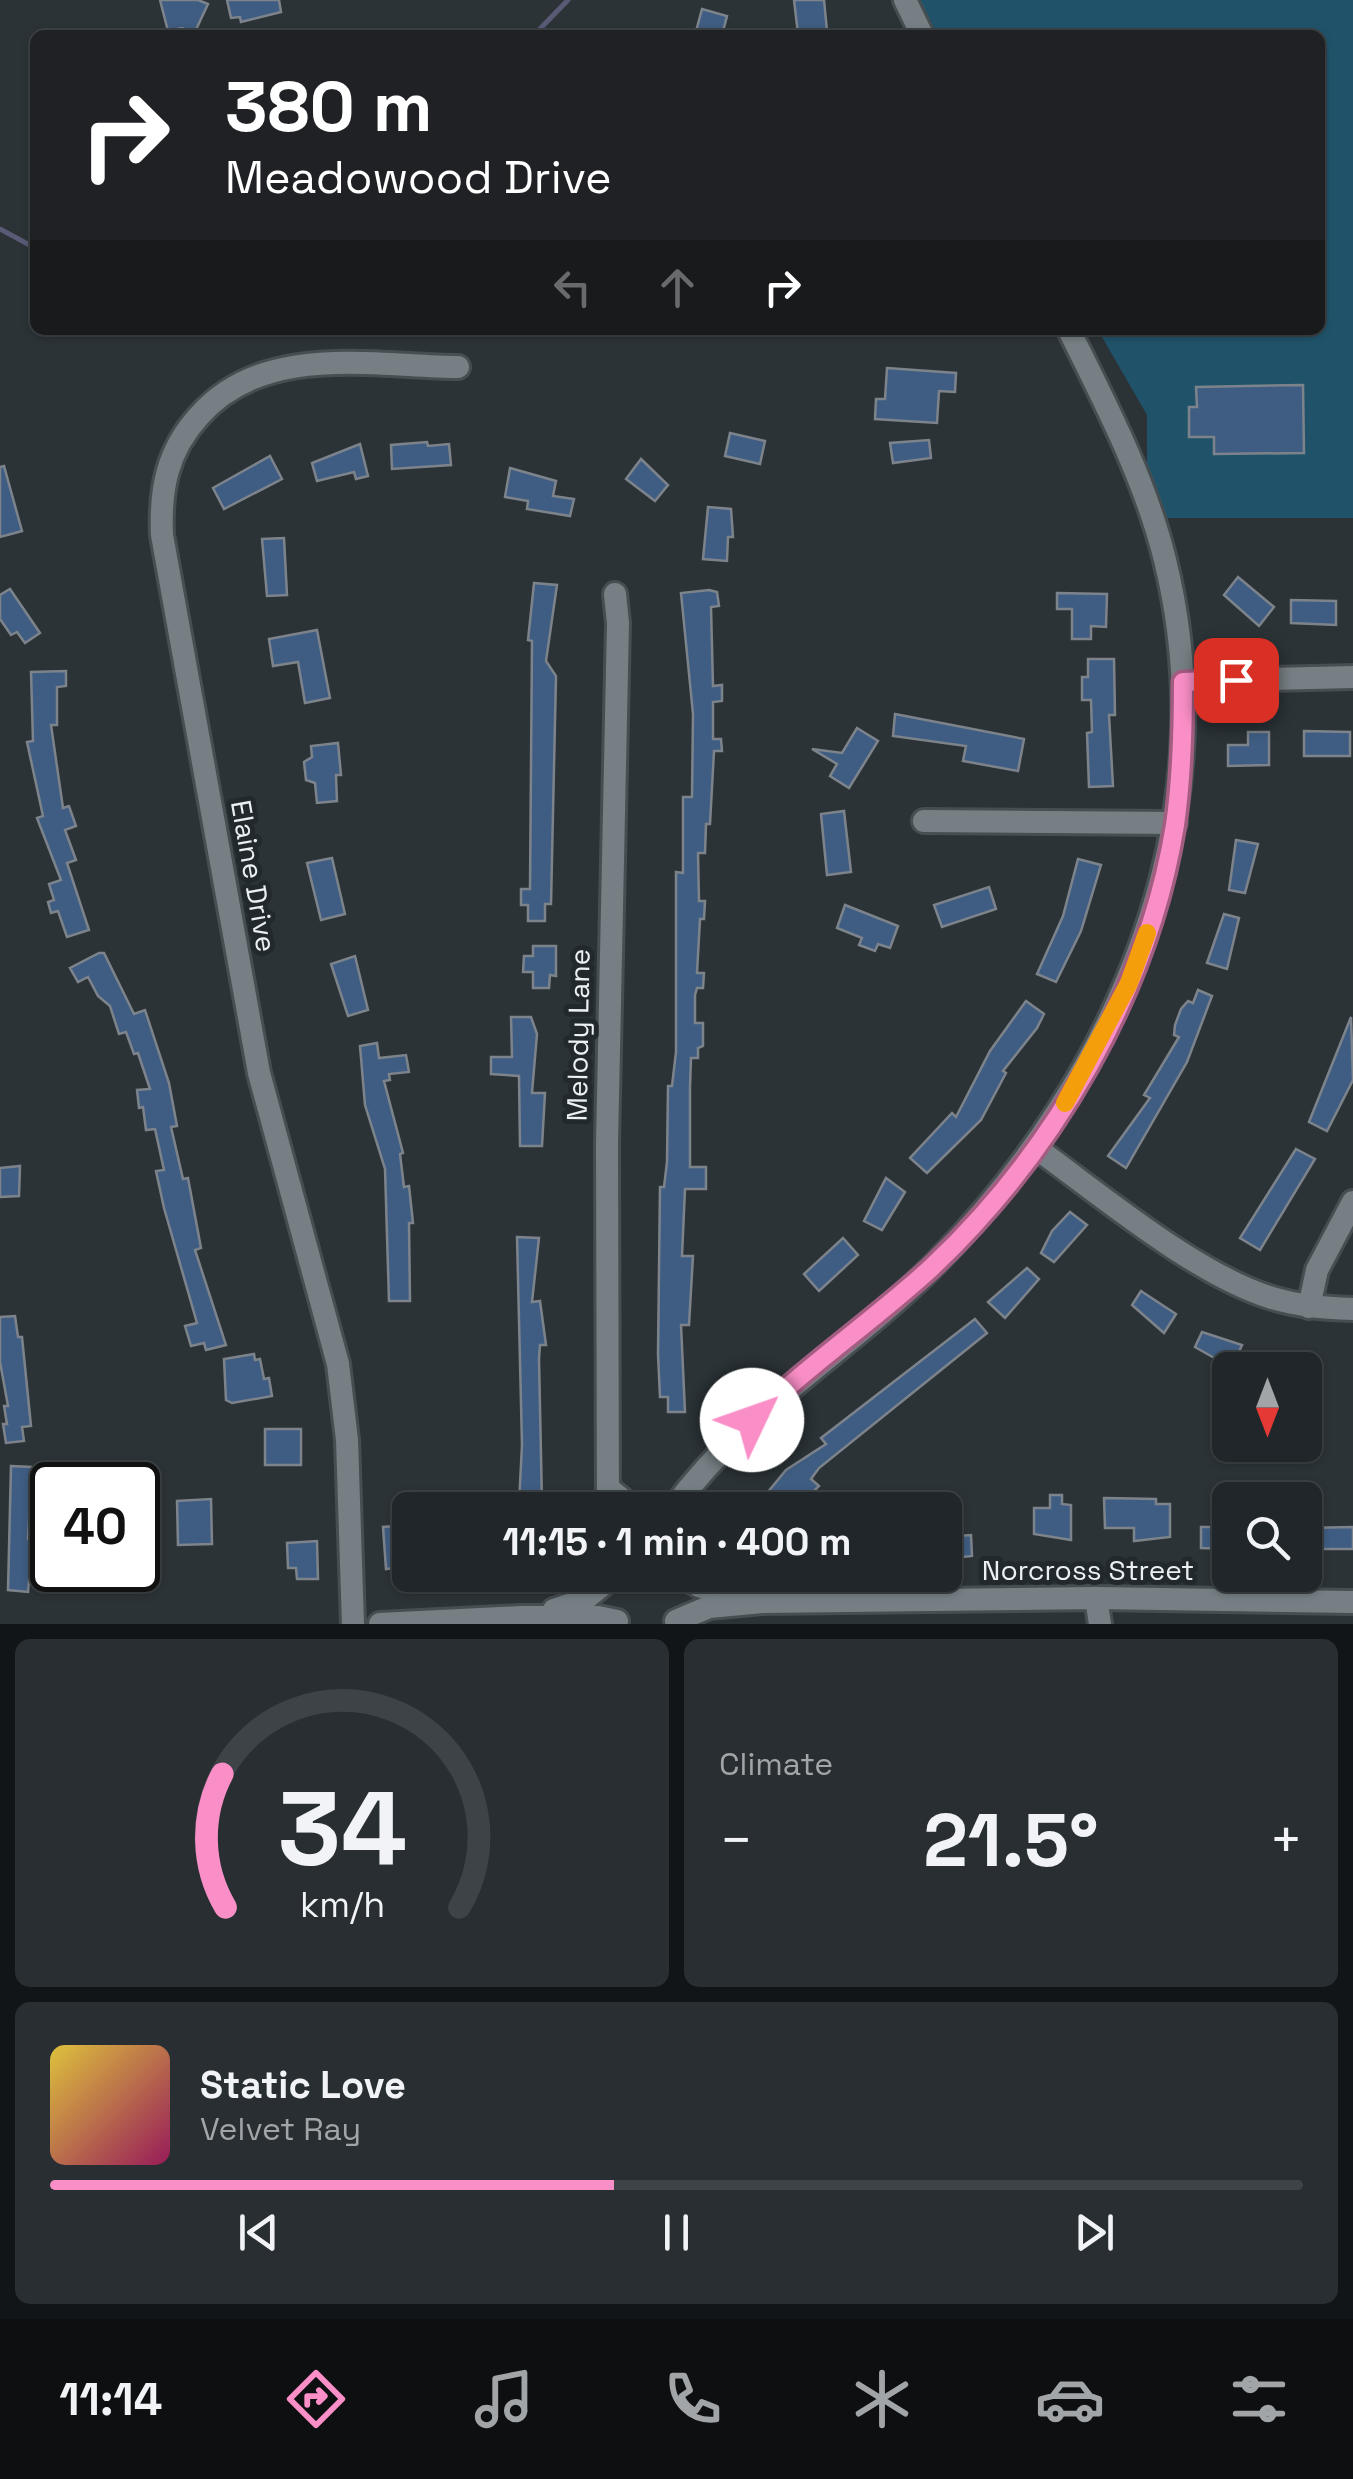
<!DOCTYPE html>
<meta charset="utf-8">
<style>
:root{--surface:#202629;--page:#282e31;--text:#f1f3f6;--muted:#a2a5a8;--line:#3d4346;--accent:#fa8fc7}
body{margin:0;font-family:"Space Grotesk",sans-serif;background:var(--page);color:var(--text);height:100vh;display:flex;flex-direction:column;font-size:38px;white-space:nowrap}
*{box-sizing:border-box;margin:0}
p{font-size:32px;color:var(--muted)}
.icon{flex:none;width:55px;height:55px;fill:none;stroke:currentColor;stroke-width:2;stroke-linecap:round;stroke-linejoin:round}
.map{position:relative;height:1624px;overflow:hidden}
.side{display:flex;flex-direction:column;gap:15px;padding:15px;background:#121517;flex:1}
.side>*{flex:none}
.banner{position:absolute;left:30px;top:30px;width:1295px;height:305px;border-radius:15px;box-shadow:0 2px 8px #0004,0 0 0 2px var(--line);background:#202124;color:#fff;overflow:hidden}
.needle{width:65px;rotate:180deg}
.tools{position:absolute;left:1212px;top:1352px;display:grid;gap:20px}
.tools a{display:grid;place-items:center;width:110px;height:110px;border-radius:15px;background:var(--surface);box-shadow:0 2px 8px #0004,0 0 0 2px var(--line);font-size:50px}
.speed{position:absolute;left:30px;top:1462px;display:flex;gap:20px;font-size:50px;font-weight:700;text-align:center}
.speed>*{display:grid;place-content:center;width:130px;height:130px;border-radius:50%;background:var(--surface);box-shadow:0 2px 8px #0004,0 0 0 2px var(--line);line-height:1}
.speed .limit{border:5px solid #111;border-radius:15px;background:#fff;color:#111}
.pin{position:absolute;display:grid;place-items:center;width:85px;height:85px;color:#fff;margin:-42px;border-radius:20px;box-shadow:0 5px 15px #0006}
.me{position:absolute;width:110px;margin:-55px;rotate:48deg;stroke-linejoin:round;filter:drop-shadow(0 0 8px #0008)}
.turn{display:flex;align-items:center;gap:35px;height:210px;padding:0 30px;font-size:45px}
.turn .icon{width:130px;height:130px;stroke-width:2.5}
.turn b{display:block;font-size:70px;line-height:85px}
.lanes{display:flex;align-items:center;height:95px;padding:0 30px;background:#0003;justify-content:center;gap:50px;direction:ltr}
.lanes .off{opacity:.35}
.big{font-size:75px;font-weight:700;line-height:1.1}
.side .widget{flex:1;display:flex;flex-direction:column;justify-content:center;gap:15px;min-width:0;padding:0 35px;border-radius:15px;background:var(--page)}
.side .dial{align-items:center;gap:0}
.dial svg{height:260px;overflow:visible;fill:none;stroke:var(--line);stroke-width:7;stroke-linecap:round;text-anchor:middle}
.dial text{fill:var(--text);stroke:none}
.song{display:flex;align-items:center;gap:30px}
.cover{width:120px;height:120px;border-radius:15px;background:linear-gradient(135deg,hsl(50 70% 55%),hsl(330 70% 35%))}
.played{height:10px;border-radius:5px;background:linear-gradient(90deg,var(--accent) 45%,var(--line) 45%)}
.keys{display:flex;justify-content:space-around;direction:ltr}
.heat{display:flex;justify-content:space-between;align-items:center;font-size:55px;direction:ltr}
.side .tiles{flex:1;display:grid;gap:15px;grid-template-columns:1fr 1fr}
.widget:last-child{grid-column:span 2}
.trip{position:absolute;left:392px;top:1492px;width:570px;height:100px;border-radius:15px;background:var(--surface);box-shadow:0 2px 8px #0004,0 0 0 2px var(--line);font-weight:700;line-height:100px;text-align:center}
.tab-bar{display:flex;height:160px;justify-content:space-around;align-items:center;background:#0d0f10;color:var(--muted)}
.tab-bar .icon{width:70px;height:70px}
.tab-bar .current{color:var(--accent)}
.tab-bar b{font-size:45px;color:var(--text)}
.map>svg:first-child{display:block}
</style>
<div class="map">
<svg width="1353" height="1624" viewBox="0 0 1353 1624">
<rect width="100%" height="100%" fill="#2b3337"/>
<path fill="#20536a" d="M906,0H1353V518H1147V415L1098,330H1320V35H929Z"/>
<g fill="none" stroke-linecap="round" stroke-linejoin="round">
<g stroke="#595b76" stroke-width="5">
<path d="M534,35L568,0"/>
<path d="M0,229L35,248"/>
</g>
</g>
<g fill="#3f5d82" stroke="#7d838b" stroke-width="2.5">
<path d="M160,0H198L208,4L194,34L182,28L168,31Z"/>
<path d="M227,0H279L281,12L241,22L240,17L231,18Z"/>
<path d="M794,0H824L827,31L798,34Z"/>
<path d="M702,9L727,16L722,35H695Z"/>
<path d="M887,368L956,373L955,392L939,391L937,423L875,419L876,399H885Z"/>
<path d="M1303,385L1304,453L1214,454V437H1189V407H1197L1196,387Z"/>
<path d="M730,433L765,441L760,464L725,456Z"/>
<path d="M929,440L931,458L893,463L890,443Z"/>
<path d="M427,442L428,446L449,444L451,465L392,469L391,445Z"/>
<path d="M360,444L368,476L356,479L354,472L317,481L312,463Z"/>
<path d="M270,456L282,479L224,509L213,488Z"/>
<path d="M641,459L668,485L655,501L626,479Z"/>
<path d="M4,466L22,531L0,537V467Z"/>
<path d="M510,468L556,481L553,496L574,499L570,516L527,509L528,501L505,497Z"/>
<path d="M708,507L731,509L733,537H728L727,561L703,559Z"/>
<path d="M284,538L287,595L267,596L262,539Z"/>
<path d="M1238,577L1274,607L1259,626L1224,595Z"/>
<path d="M534,583L557,585L546,661L556,676L551,904H545V921H528V905H521V889H530L532,641L528,640Z"/>
<path d="M10,589L40,633L25,643L17,632L11,635L0,619V595Z"/>
<path d="M709,590L717,592L719,606L711,607L713,686L722,685V701L713,702V739H721L722,751H714L710,824H706L705,853H698L699,901H705L704,919H700L697,973H704L703,988H697L695,995V1023H703V1046L698,1048V1058H691L690,1087V1167H706V1189H685L682,1256H693L689,1325H681L685,1412H668V1397H660L658,1354L660,1187H664L667,1162L668,1086H672L676,1052V872L683,873V797H692L693,714L681,593Z"/>
<path d="M1057,593L1107,594L1106,627L1091,626V639H1072V609H1057Z"/>
<path d="M1291,600L1336,601V625L1291,623Z"/>
<path d="M317,630L330,698L305,703L298,662L273,666L269,639Z"/>
<path d="M1088,659H1114L1115,715H1109L1113,786L1089,787L1087,733L1092,732L1091,700H1082V677H1088Z"/>
<path d="M66,671V686L57,687V725H51L63,808L69,806L76,826L65,830L76,860L67,863L89,930L67,937L58,911L51,913L48,902L54,900L49,884L61,880L37,818L43,816L27,742L33,741L31,672Z"/>
<path d="M895,714L1024,739L1018,771L963,761L966,746L893,736Z"/>
<path d="M857,728L878,741L849,788L830,776L837,764L812,749L842,753Z"/>
<path d="M1304,731L1350,732V756H1304Z"/>
<path d="M1248,732H1269V765L1228,766V745H1248Z"/>
<path d="M338,743L341,775H336L337,801L317,803L315,783L306,780L304,762L312,757L311,746Z"/>
<path d="M844,811L851,872L827,875L821,814Z"/>
<path d="M1236,840L1258,844L1245,893L1229,890Z"/>
<path d="M332,858L345,914L321,920L307,863Z"/>
<path d="M1078,859L1101,865L1081,931L1056,982L1037,974L1063,916Z"/>
<path d="M989,887L996,909L942,927L934,905Z"/>
<path d="M845,905L898,926L890,948L878,944L875,951L859,945L862,938L837,928Z"/>
<path d="M1224,914L1239,918L1227,969L1207,963Z"/>
<path d="M533,946H556V976L550,975L549,988H533V972H523L524,956H533Z"/>
<path d="M99,953H104L134,1014L145,1010L169,1083L177,1126L171,1127L183,1179L188,1178L201,1248L195,1250L226,1345L206,1350L204,1343L191,1346L185,1326L197,1323L164,1208L156,1171L164,1170L155,1129L146,1130L143,1107L139,1108L137,1090L150,1089L138,1053L134,1054L126,1032L119,1034L110,1006L98,996L88,977L78,982L70,968Z"/>
<path d="M355,956L368,1010L348,1016L331,964Z"/>
<path d="M1198,990L1212,996L1187,1062L1126,1168L1108,1156L1150,1098L1144,1095L1179,1037L1174,1035L1175,1025L1181,1009L1188,1001L1193,1003Z"/>
<path d="M1026,1001L1044,1014L1037,1028L1003,1071L1006,1073L981,1120L927,1173L910,1158L952,1113L956,1117L990,1051Z"/>
<path d="M511,1017H531L537,1034L532,1093H545L542,1146H520L519,1076L491,1074V1057H512Z"/>
<path d="M1351,1017L1353,1080L1327,1131L1309,1122Z"/>
<path d="M377,1043L379,1058L406,1055L409,1072L389,1074L390,1080L384,1081L403,1153L400,1154L404,1187L409,1186L413,1223H409L410,1301H389L385,1169L365,1105L360,1046Z"/>
<path d="M1296,1149L1315,1159L1260,1250L1240,1238Z"/>
<path d="M20,1166L19,1196L0,1197V1168Z"/>
<path d="M886,1178L905,1192L882,1230L864,1221Z"/>
<path d="M1070,1212L1087,1225L1054,1262L1041,1253L1052,1231Z"/>
<path d="M517,1237L539,1238L532,1302L540,1301L546,1345H540L539,1359L542,1503H519L522,1445Z"/>
<path d="M843,1238L858,1255L819,1291L804,1274Z"/>
<path d="M1027,1268L1039,1279L1005,1318L988,1302Z"/>
<path d="M1141,1291L1176,1314L1164,1333L1132,1305Z"/>
<path d="M15,1316L18,1337H22L31,1426L22,1427L24,1441L6,1443L3,1424H7L4,1406H8L0,1362V1317Z"/>
<path d="M975,1319L987,1333L819,1468L811,1479L819,1486L794,1510H753L786,1470L826,1444L821,1438Z"/>
<path d="M1202,1332L1242,1345L1232,1368L1195,1347Z"/>
<path d="M1269,1353L1315,1367V1370H1264Z"/>
<path d="M254,1354L255,1360L260,1359L264,1379L269,1378L272,1396L232,1403L226,1400L224,1359Z"/>
<rect x="265" y="1429" width="36" height="36"/>
<path d="M11,1466L32,1467L28,1539H33L28,1592L8,1590Z"/>
<path d="M1050,1495H1062V1504L1071,1505V1540L1034,1534V1508H1050Z"/>
<path d="M1104,1498L1156,1499V1504H1170V1537L1134,1541V1528H1105Z"/>
<path d="M211,1499L212,1544L178,1545L177,1501Z"/>
<path d="M410,1502V1553L402,1554L403,1567L386,1569L383,1527L395,1526L393,1504Z"/>
<path d="M1201,1527H1230V1549L1201,1548Z"/>
<path d="M1353,1527V1549H1305V1528Z"/>
<path d="M971,1535L972,1556L945,1559V1537Z"/>
<path d="M317,1541L318,1579H297L296,1568H288L287,1543Z"/>
</g>
<g fill="none" stroke-linecap="round" stroke-linejoin="round">
<g stroke="#474e52" stroke-width="28">
<g id="minor">
<path d="M905,0L922,35"/>
<path d="M1183,681L1353,677"/>
<path d="M924,821L1175,823"/>
<path d="M1036,1148C1101,1195 1194,1273 1269,1297C1297,1306 1324,1308 1353,1309"/>
<path d="M1309,1307L1317,1270L1353,1202"/>
<path d="M613,1492L628,1504L648,1510"/>
<path d="M608,1510L607,1144L618,623L615,594"/>
<path d="M672,1510C749,1405 850,1351 937,1262C1118,1077 1229,821 1165,560C1145,479 1106,405 1069,330"/>
<path d="M681,1575L699,1586L744,1598"/>
<path d="M1096,1598L1100,1624"/>
<path d="M554,1610L584,1600L609,1580"/>
<path d="M676,1621L709,1607L762,1602L1096,1598L1353,1602"/>
<path d="M353,1624L347,1440L338,1364L259,1073L162,535C160,489 167,451 199,416C263,343 371,366 458,367"/>
<path d="M380,1624L521,1617H598L617,1621"/>
</g>
</g>
<use href="#minor" stroke="#767f84" stroke-width="22"/>
</g>
<g fill="none" stroke-linecap="round" stroke-linejoin="round">
<g stroke="#a25d81" stroke-width="25">
<path id="route" d="M752,1420C808,1365 873,1321 931,1268C1053,1153 1148,992 1175,825C1182,777 1183,729 1183,682L1236,680"/>
</g>
<use href="#route" stroke="#fa8fc7" stroke-width="18"/>
<path stroke="#f59e0b" stroke-width="18" d="M1065,1103L1129,983L1147,933"/>
</g>
<g text-anchor="middle" stroke-width="10" stroke-linejoin="round" paint-order="stroke">
<g font-size="28" fill="#ebf0f3" stroke="#21292d">
<text transform="translate(254 876) rotate(80)" y="10">Elaine Drive</text>
<text transform="translate(578 1035) rotate(-89)" y="10">Melody Lane</text>
<text x="1088" y="1580">Norcross Street</text>
</g>
</g>
</svg>
<div class="tools">
<a><svg class="needle" viewBox="-14 -14 28 28"><path d="M0-13l5 13h-10z" fill="#e53935"/><path d="M0 13l5-13h-10z" fill="#a2a5a8"/></svg></a>
<a><svg class="icon" aria-label="search" viewBox="0 0 24 24"><circle cx="10" cy="10" r="6"/><path d="M15 15l6 6"/></svg></a>
</div>
<div class="speed"><div class="limit">40</div></div>
<div class="pin" style="left:1236px;top:680px;background:#d93025"><svg class="icon" aria-label="arrive" viewBox="0 0 24 24"><path d="M6 21V4h12l-3 4 3 4H6"/></svg></div>
<svg class="me" style="left:752px;top:1420px" viewBox="-20 -20 40 40"><circle r="19" fill="#fff"/><path d="M0-13L10 11 0 6-10 11z" fill="#fa8fc7"/></svg>
<div class="trip">11:15 · 1 min · 400 m</div>
<div class="banner">
<div class="turn"><svg class="icon" aria-label="right" viewBox="0 0 24 24"><path d="M7 20v-9h11M14 6l5 5-5 5"/></svg><div><b>380 m</b>Meadowood Drive</div></div>
<div class="lanes"><svg class="icon off" aria-label="left" viewBox="0 0 24 24"><path d="M17 20v-9H6M10 6l-5 5 5 5"/></svg><svg class="icon off" aria-label="ahead" viewBox="0 0 24 24"><path d="M12 20V5M6 11l6-6 6 6"/></svg><svg class="icon" aria-label="right" viewBox="0 0 24 24"><path d="M7 20v-9h11M14 6l5 5-5 5"/></svg></div>
</div>
</div>
<section class="side">
<div class="tiles">
<div class="widget dial"><svg viewBox="0 0 100 80">
<path d="M14 69A42 42 0 1 1 86 69"/>
<path d="M14 69A42 42 0 0 1 13 28" stroke="#fa8fc7"/>
<text x="50" y="56" font-size="32" font-weight="700">34</text>
<text x="50" y="72" font-size="11">km/h</text>
</svg></div>
<div class="widget"><p>Climate</p>
<div class="heat"><a>−</a><b class="big">21.5°</b><a>+</a></div>
</div>
<div class="widget">
<div class="song"><i class="cover"></i><div><b>Static Love</b><p>Velvet Ray</p></div></div>
<div class="played"></div>
<div class="keys"><svg class="icon" aria-label="previous" viewBox="0 0 24 24"><path d="M18 5L8 12l10 7zM5 5v14"/></svg><svg class="icon" aria-label="pause" viewBox="0 0 24 24"><path d="M8 5v14M16 5v14"/></svg><svg class="icon" aria-label="next" viewBox="0 0 24 24"><path d="M6 5l10 7-10 7zM19 5v14"/></svg></div>
</div>
</div>
</section>
<nav class="tab-bar">
<b>11:14</b>
<svg class="icon current" aria-label="directions" viewBox="0 0 24 24"><path d="M12 3l9 9-9 9-9-9zM9 14v-3h6M13 9l2 2-2 2"/></svg>
<svg class="icon" aria-label="music" viewBox="0 0 24 24"><path d="M9 18V5l10-2v13"/><circle cx="6" cy="18" r="3"/><circle cx="16" cy="16" r="3"/></svg>
<svg class="icon" aria-label="phone" viewBox="0 0 24 24"><path d="M5 4h4l2 5-3 2q2 4 5 5l2-3 5 2v4C11 20 4 13 5 4z"/></svg>
<svg class="icon" aria-label="climate" viewBox="0 0 24 24"><path d="M12 3v18M4 7l16 10M4 17L20 7"/></svg>
<svg class="icon" aria-label="car" viewBox="0 0 24 24"><path d="M5 17H2v-5l4-1 3-4h7l3 4 3 1v5h-3M9 17h6M6 11h13"/><circle cx="7" cy="17" r="2"/><circle cx="17" cy="17" r="2"/></svg>
<svg class="icon" aria-label="filters" viewBox="0 0 24 24"><path d="M4 7h16M4 17h16"/><circle cx="9" cy="7" r="2"/><circle cx="15" cy="17" r="2"/></svg>
</nav>
